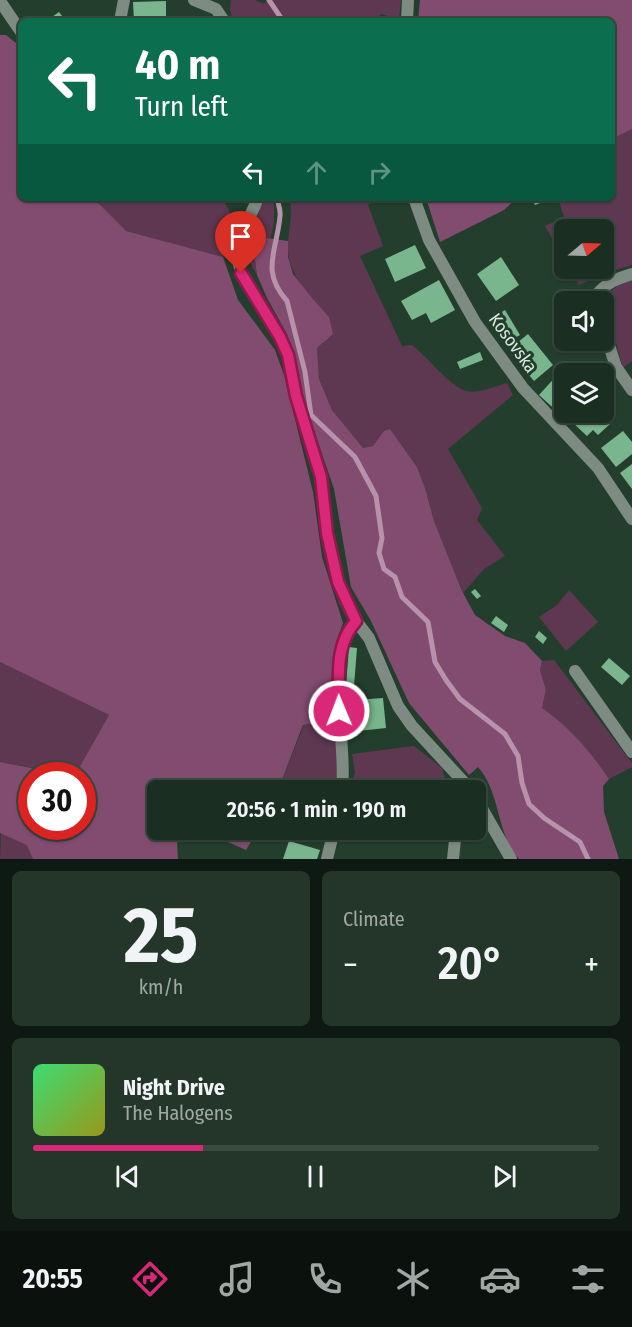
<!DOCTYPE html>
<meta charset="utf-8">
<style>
:root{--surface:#1b2e22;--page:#24362a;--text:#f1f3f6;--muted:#a0a8a5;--line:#394a40;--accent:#db2777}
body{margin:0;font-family:"Fira Sans Condensed",sans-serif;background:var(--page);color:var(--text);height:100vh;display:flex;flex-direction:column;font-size:22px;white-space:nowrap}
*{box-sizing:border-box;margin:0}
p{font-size:20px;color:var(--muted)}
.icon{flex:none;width:33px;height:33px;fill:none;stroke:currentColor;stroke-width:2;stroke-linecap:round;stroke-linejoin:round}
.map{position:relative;height:859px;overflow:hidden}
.drawer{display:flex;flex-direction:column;gap:12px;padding:12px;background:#0f1913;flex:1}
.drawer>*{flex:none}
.banner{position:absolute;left:18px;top:18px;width:597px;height:183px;border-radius:9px;box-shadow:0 2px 4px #0004,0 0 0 2px var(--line);background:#0b6e4f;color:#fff;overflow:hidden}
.needle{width:39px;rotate:71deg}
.tools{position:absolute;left:554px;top:219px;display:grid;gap:12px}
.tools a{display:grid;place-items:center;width:60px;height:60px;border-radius:9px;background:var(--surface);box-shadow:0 2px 4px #0004,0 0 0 2px var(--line);font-size:30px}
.speed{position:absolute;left:18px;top:762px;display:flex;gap:12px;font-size:30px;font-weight:700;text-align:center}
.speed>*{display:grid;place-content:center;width:78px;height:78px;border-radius:50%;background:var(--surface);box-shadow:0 2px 4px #0004,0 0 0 2px var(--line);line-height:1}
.speed .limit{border:9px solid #d22;background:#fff;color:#111}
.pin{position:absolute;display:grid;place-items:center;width:51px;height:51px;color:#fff;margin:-62px -26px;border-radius:50% 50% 50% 0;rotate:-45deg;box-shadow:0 0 6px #0007}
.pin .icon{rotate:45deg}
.me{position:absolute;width:66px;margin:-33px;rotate:359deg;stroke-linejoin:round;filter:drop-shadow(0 0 4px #0008)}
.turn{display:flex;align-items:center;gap:21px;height:126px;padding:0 18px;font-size:27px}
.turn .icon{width:78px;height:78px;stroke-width:2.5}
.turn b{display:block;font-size:42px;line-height:51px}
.lanes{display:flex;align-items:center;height:57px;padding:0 18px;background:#0003;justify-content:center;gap:30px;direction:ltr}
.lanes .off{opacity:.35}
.big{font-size:45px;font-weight:600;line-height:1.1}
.drawer .tile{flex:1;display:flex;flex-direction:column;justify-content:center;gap:9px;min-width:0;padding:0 21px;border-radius:9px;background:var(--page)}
.drawer .dial{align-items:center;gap:0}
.dial b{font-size:78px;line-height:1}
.song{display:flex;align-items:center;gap:18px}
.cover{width:72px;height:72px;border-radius:9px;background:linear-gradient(135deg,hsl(140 70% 55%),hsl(60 70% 35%))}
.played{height:6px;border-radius:3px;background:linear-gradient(90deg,var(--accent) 30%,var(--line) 30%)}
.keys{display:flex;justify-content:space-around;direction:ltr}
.heat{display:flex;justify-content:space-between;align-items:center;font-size:33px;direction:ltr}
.drawer .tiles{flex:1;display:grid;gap:12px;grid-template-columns:1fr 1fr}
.tile:last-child{grid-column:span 2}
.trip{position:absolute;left:147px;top:780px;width:339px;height:60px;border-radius:9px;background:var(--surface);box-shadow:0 2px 4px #0004,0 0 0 2px var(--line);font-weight:600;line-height:60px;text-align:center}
.tabs{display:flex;height:96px;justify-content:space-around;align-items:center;background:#0b120e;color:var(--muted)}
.tabs .icon{width:42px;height:42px}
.tabs .on{color:var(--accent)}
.tabs b{font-size:27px;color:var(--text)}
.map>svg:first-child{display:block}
</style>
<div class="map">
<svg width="632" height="859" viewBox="0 0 632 859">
<rect width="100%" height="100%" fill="#243e2d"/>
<g fill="#5e3851">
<path d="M231,0H255L264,4L268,0H401L399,19L381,14L377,21H233L230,9Z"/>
<path d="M632,129V265L612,271L579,285L570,269L603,268V230H564V259L545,226L564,217L558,198H612V139Z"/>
<path d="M95,198H222L238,226L223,257L125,231L96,202Z"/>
<path d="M263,198H274V223L270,239L259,238L255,260L257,275L247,257L248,244Z"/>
<path d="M290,198H381L368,205L383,246L360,256L402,346L412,345C427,356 449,386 466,391C478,394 496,386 507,383L513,395L448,449L482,508L477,520L505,556L484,569L463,593L434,521L425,488L417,467L390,429L384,432L373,446L363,448L332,410L319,379L317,348L323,343L329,317C309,295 285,273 288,241C290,225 292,213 290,198Z"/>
<path d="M632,280V361L623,368L605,303C608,289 619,284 632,280Z"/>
<path d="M569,590L598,622L566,651L539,617L557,605Z"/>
<path d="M554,660L632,763V767L609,779C591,752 569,726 542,708L546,690L540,670L542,661Z"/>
<path d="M0,662L109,715L75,775L0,762Z"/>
<path d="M334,720L338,773L334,790H278L304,725Z"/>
<path d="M414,746L442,768L445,779L402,778L398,790H351L355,772L352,754Z"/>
<path d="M1,832L28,845L33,859H0Z"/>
</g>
<g fill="#824c70">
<path d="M420,0H632V129L612,139V21H418Z"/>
<path d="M0,35H6L21,47V198H95L97,202L126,231L223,257L238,300L275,350L284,375L313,492L322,557L343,623L336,642L334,720L303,725L278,790H158V830H192L177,843L178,859H33L27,845L0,833V762L69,775L32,776V826H82V776L75,775L109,715L0,662Z"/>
<path d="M426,198H517L504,210L440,242Z"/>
<path d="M259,237L288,241V257L293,274L312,298L329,317L333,334L317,348L319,379L332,410L363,448L373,446L384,431L390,429L417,467L425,488L434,521L462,591L475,615L505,636L525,643L542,661L540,670L546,690L542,708C569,726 591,752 609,779L603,786L604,812L619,859H519C496,834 501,793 478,767L469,775L409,703L371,621L351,587L334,489L303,398L298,369L287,334L267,298L257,275L255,260Z"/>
<path d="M207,830H258L246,850L217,837Z"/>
</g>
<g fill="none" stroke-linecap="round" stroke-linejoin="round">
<g stroke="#b693aa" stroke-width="5">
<path d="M269,0L283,21"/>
<path d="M277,198C278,204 281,210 280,216C277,251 260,271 287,301L305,372L311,415L355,457L376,496L382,538L379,553L384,569L395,577L402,597L428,622L435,662L446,680L460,699L505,734L518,756L522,783L529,804L544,818L580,842L588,859"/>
</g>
</g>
<g fill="#79b68d">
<path d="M166,1V21H134L133,2Z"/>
<path d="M59,12L66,21H46Z"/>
<path d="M532,198H553L535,205Z"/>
<path d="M415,245L426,268L395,282L385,259Z"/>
<path d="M501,257L519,285L496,301L477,274Z"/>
<path d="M439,280L455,310L431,323L426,313L412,320L401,301Z"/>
<path d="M505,310L520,335L504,344L489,320Z"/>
<path d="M528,334L553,365L534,381L508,350Z"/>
<path d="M480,352L483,360L460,369L457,362Z"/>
<path d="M559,373L564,377V411L561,415L539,395Z"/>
<path d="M581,412H599L610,424L598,435L593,430L587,436L572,422Z"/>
<path d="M623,431L632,442V454L616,467L601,448Z"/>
<path d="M632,464V489L620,473Z"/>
<path d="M475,589L481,596L477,599L471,592Z"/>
<path d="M496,616L508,625L504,632L491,623Z"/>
<path d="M539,631L547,638L543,644L535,637Z"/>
<path d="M349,647L357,648L354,686H346Z"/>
<path d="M609,658L630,676L622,685L601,667Z"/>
<path d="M383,698L386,728L358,731L355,700Z"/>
<path d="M289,841L320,850L317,859H283Z"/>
</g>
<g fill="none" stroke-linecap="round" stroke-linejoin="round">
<g stroke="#7e8b82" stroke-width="12">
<path d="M194,0L216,9L224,21"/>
<path d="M0,1L21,32"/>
<path d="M120,21L124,0"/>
<path d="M407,21L408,0"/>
<path d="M258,198C247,226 231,242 241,273L280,337L288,355L296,396L321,477L327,533L338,582L345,601L356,621L369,638L398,706L412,726L471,790"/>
<path d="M414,198L429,240L475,322L523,388L598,468L632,519"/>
<path d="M596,302L595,297C605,283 616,279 632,274"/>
<path d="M603,326L616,367L632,390"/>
<path d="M575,671L632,752"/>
<path d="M342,790C348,741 322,660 356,621"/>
<path d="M476,798L511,859"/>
<path d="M327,859L334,830"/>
<path d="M453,859L456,830"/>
</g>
</g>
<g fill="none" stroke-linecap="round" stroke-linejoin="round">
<g stroke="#8e194d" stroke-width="15">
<path id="route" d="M241,273L280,337L288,355L296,396L321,477L327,533L338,582L356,621C333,647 340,679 339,711"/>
</g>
<use href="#route" stroke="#db2777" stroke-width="10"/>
</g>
<g text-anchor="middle" stroke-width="6" stroke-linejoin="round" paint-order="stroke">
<g font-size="18" fill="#daeadf" stroke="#243e2d">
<text transform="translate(513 343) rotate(54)" y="6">Kosovska</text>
</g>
</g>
</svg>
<div class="tools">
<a><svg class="needle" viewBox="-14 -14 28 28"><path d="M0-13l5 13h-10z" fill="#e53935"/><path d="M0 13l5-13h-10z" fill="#a0a8a5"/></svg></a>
<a><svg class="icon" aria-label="sound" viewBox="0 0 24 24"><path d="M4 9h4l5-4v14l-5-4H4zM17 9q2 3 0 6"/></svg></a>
<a><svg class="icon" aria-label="layers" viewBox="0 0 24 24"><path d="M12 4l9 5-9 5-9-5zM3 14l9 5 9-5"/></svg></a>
</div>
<div class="speed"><div class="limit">30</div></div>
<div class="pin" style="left:241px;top:273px;background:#d93025"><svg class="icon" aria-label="arrive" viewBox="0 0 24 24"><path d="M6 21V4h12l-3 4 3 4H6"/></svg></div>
<svg class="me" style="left:339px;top:711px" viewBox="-20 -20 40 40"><circle r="17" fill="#db2777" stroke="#fff" stroke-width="3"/><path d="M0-11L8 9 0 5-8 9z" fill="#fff"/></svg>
<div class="trip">20:56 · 1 min · 190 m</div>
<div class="banner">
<div class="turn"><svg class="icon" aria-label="left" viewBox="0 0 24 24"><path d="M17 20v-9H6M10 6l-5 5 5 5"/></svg><div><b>40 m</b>Turn left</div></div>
<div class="lanes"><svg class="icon" aria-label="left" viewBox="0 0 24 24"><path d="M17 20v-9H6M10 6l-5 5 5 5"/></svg><svg class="icon off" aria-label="ahead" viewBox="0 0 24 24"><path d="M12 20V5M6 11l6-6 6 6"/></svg><svg class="icon off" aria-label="right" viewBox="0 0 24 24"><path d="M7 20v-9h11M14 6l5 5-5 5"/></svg></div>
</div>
</div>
<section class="drawer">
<div class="tiles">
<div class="tile dial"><b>25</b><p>km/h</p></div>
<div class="tile"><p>Climate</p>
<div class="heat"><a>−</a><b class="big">20°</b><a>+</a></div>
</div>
<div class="tile">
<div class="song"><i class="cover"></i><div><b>Night Drive</b><p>The Halogens</p></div></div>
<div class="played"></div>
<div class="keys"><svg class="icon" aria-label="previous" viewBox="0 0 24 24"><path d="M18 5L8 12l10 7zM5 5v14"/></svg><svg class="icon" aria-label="pause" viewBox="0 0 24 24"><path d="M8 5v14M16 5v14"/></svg><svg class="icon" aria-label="next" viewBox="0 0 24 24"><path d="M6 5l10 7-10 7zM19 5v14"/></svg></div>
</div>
</div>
</section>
<nav class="tabs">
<b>20:55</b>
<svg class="icon on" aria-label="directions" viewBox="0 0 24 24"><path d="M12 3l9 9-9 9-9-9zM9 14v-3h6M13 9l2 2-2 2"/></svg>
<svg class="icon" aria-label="music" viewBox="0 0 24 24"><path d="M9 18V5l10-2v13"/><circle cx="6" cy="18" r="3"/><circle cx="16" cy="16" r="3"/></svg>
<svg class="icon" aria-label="phone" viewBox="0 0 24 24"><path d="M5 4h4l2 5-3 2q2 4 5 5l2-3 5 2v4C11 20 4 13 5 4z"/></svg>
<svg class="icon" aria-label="climate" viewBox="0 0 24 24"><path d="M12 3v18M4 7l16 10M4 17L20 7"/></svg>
<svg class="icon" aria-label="car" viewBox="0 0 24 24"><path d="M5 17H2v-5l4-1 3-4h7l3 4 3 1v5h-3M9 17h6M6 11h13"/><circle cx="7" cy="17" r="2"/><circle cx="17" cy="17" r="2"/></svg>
<svg class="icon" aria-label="filters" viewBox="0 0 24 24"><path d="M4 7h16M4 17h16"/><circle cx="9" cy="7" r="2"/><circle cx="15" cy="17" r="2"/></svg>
</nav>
